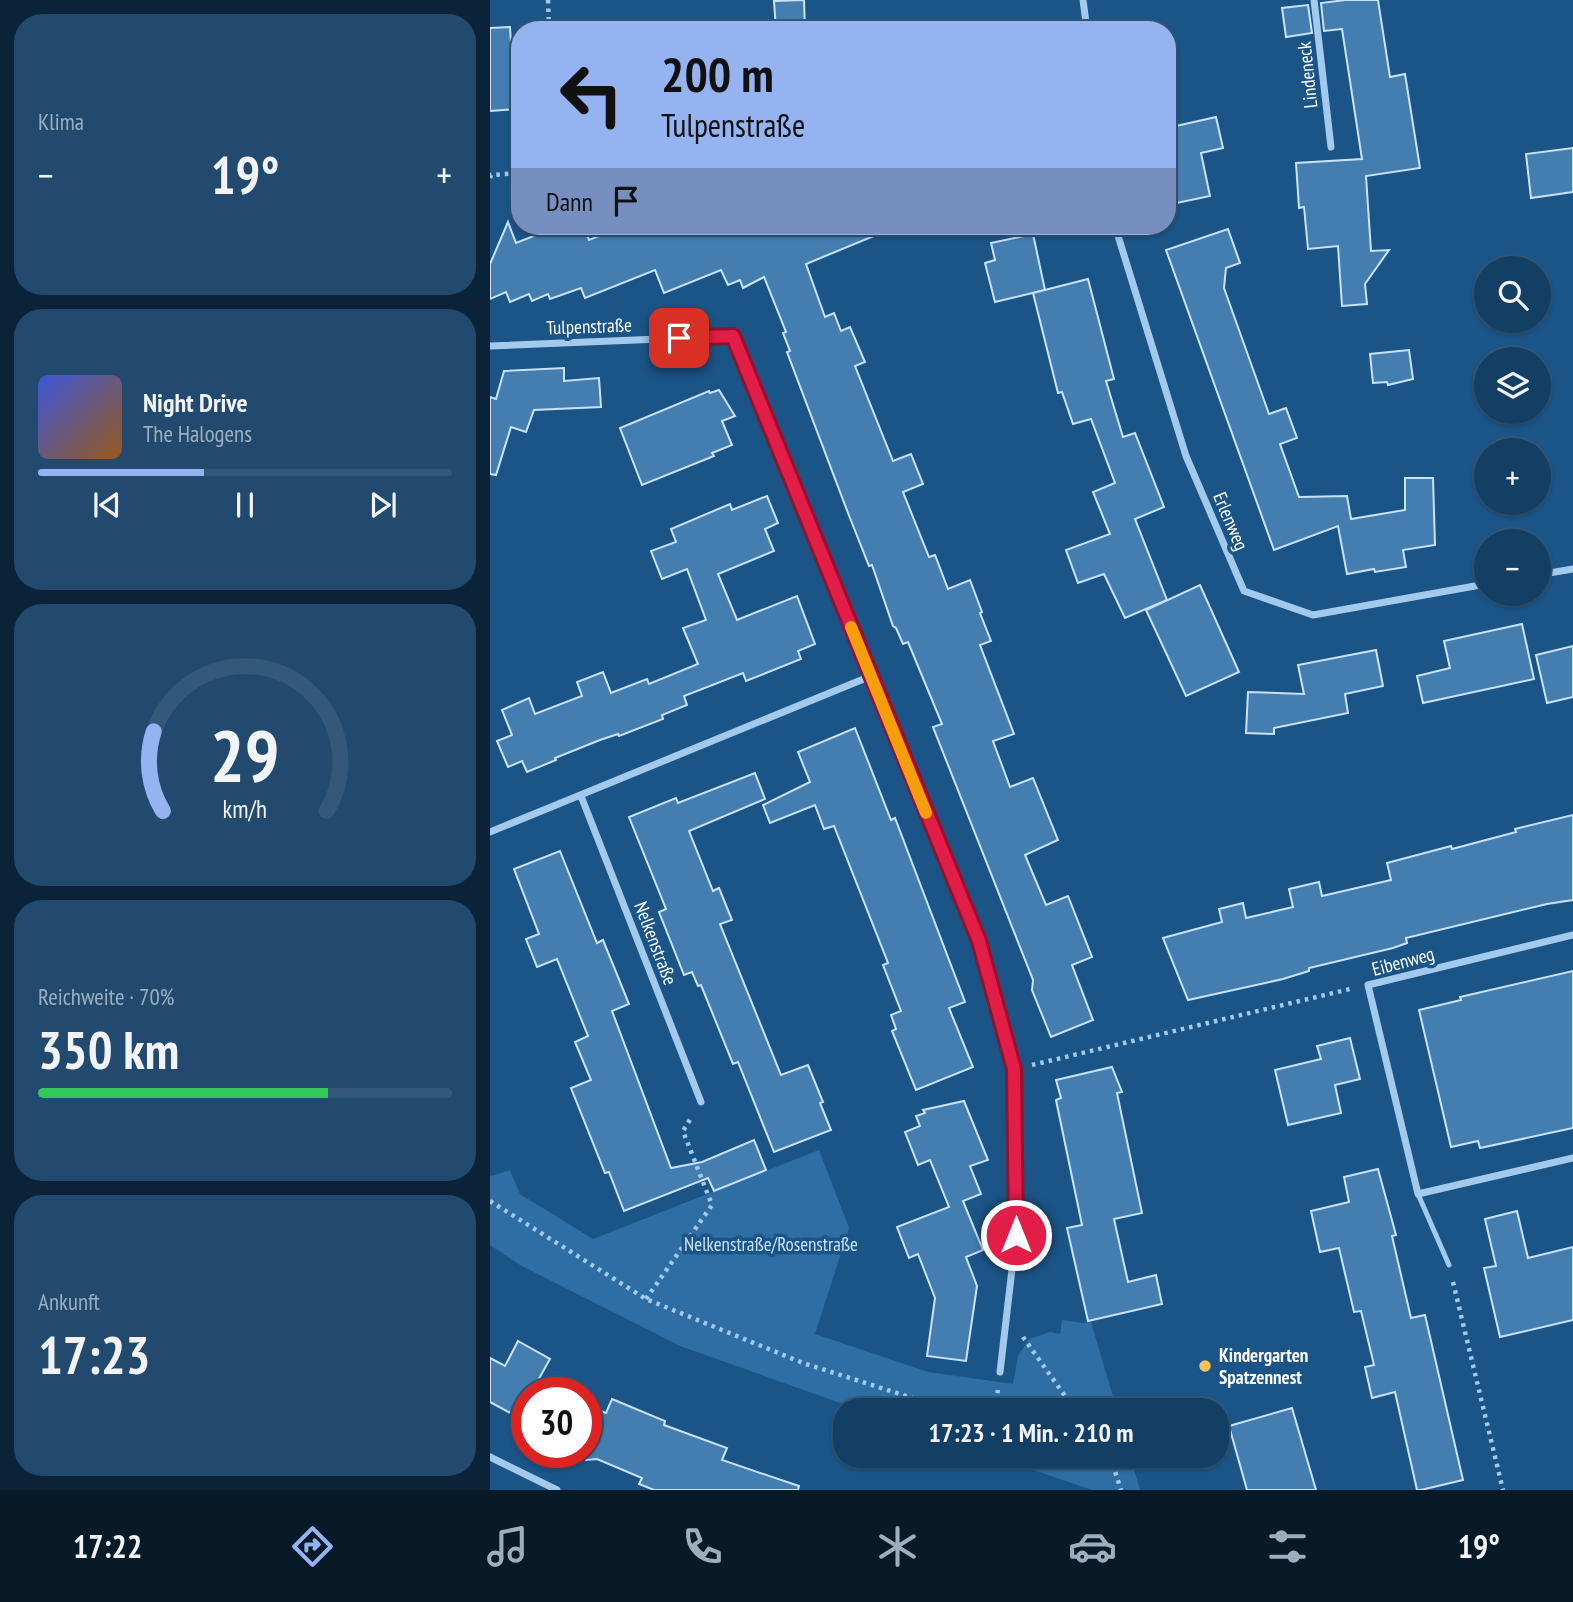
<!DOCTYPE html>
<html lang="de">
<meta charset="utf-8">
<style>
:root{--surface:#143f65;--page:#214a6e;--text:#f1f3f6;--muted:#9dafbf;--line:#335879;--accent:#95b2f1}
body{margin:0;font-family:"PT Sans Narrow",sans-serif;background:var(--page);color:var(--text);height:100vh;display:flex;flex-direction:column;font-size:26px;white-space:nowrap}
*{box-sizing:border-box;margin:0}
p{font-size:23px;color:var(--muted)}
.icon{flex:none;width:38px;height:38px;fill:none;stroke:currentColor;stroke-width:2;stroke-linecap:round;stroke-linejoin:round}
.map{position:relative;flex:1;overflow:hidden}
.panel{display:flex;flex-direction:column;gap:14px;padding:14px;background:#0b2338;width:490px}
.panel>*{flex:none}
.guide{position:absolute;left:21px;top:21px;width:665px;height:214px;border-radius:28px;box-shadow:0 2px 5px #0004,0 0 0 2px var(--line);background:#95b2f1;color:#111;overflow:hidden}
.tools{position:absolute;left:984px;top:256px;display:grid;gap:14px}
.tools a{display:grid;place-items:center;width:77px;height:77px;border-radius:50%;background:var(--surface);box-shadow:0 2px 5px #0004,0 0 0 2px var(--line);font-size:35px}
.speed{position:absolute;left:21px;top:1377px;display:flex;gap:14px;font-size:35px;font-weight:700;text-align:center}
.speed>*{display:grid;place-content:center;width:91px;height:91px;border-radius:50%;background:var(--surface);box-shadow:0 2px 5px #0004,0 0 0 2px var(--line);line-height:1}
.speed .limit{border:10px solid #d22;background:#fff;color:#111}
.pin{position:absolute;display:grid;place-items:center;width:60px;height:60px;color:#fff;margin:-30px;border-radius:14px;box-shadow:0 4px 10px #0006}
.me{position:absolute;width:77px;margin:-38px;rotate:0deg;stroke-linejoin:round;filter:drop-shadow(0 0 5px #0008)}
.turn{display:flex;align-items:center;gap:24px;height:147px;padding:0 35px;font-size:32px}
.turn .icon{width:91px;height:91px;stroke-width:2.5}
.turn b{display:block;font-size:49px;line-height:60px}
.then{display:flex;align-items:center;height:66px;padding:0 35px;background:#0003;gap:14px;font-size:26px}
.big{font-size:52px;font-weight:700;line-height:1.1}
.panel .tile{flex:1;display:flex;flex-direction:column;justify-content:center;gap:10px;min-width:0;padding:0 24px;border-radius:28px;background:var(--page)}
.panel .dial{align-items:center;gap:0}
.dial svg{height:182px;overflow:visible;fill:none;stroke:var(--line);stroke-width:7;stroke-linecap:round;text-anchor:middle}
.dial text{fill:var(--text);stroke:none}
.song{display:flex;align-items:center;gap:21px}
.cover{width:84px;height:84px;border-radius:10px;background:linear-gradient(135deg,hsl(230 70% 55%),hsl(30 70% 35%))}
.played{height:7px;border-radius:4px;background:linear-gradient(90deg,var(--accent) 40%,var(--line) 40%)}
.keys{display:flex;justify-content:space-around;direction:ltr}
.heat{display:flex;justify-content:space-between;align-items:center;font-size:38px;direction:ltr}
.charge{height:10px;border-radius:5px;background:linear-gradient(90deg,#34c759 70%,var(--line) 0)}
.trip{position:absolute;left:343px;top:1398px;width:396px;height:70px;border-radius:28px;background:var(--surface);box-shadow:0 2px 5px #0004,0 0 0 2px var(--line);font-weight:700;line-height:70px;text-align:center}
.dock{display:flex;height:112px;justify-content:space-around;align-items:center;background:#081928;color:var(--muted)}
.dock .icon{width:49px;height:49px}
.dock .active{color:var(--accent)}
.dock b{font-size:32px;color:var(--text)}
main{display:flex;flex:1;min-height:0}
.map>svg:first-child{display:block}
</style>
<main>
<section class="panel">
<div class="tile"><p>Klima</p>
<div class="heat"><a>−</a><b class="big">19°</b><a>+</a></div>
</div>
<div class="tile">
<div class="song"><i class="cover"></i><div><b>Night Drive</b><p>The Halogens</p></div></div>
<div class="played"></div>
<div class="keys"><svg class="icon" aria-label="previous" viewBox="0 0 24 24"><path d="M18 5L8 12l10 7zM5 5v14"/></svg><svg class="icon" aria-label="pause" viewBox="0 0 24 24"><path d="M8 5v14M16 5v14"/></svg><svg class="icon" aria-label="next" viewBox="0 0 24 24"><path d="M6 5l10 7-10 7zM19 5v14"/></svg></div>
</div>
<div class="tile dial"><svg viewBox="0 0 100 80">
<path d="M14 69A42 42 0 1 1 86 69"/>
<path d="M14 69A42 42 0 0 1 10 34" stroke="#95b2f1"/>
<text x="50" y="56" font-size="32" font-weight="700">29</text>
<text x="50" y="72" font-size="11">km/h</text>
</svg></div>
<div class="tile"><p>Reichweite · 70%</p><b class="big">350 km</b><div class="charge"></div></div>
<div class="tile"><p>Ankunft</p><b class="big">17:23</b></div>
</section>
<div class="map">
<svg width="1083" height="1490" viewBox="0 0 1083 1490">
<rect width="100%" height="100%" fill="#1b5487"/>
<g fill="#2e6ea5">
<path d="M329,1150L359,1228L325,1334L438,1372L523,1384L528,1356L539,1339L560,1332L570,1334L572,1320L593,1323L601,1322L627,1410H370L190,1346L30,1265L0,1245V1175L2,1176L20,1170L30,1194L103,1239Z"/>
<path d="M503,1456H640L650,1490H602Z"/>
</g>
<g fill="#447eb0" stroke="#c9e2f9" stroke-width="2">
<path d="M314,0L315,30H286L284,1Z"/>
<path d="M855,0H888L900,77L915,74L930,168L876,176L881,251L899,250L875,284L877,304L852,306L848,246L818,249L814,207L809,208L806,163L872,159L852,29L834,31L831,3Z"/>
<path d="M818,5L822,33L796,37L792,8Z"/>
<path d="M20,27L25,109L0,111V28Z"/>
<path d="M726,117L733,148L711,153L720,196L677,205V128Z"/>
<path d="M1083,148V192L1041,198L1036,154Z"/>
<path d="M18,222L26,243L69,226H93L99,240L134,226H408L316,264L335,317L344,313L351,331L360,327L375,362L365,366L403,461L421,454L433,484L413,492L439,557L445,555L458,589L480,580L492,612L490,613L501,641L490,645L524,734L503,741L520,787L543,778L568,840L535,855L556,905L578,896L602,957L582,965L603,1020L561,1037L542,990L543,980L443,727L452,724L418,642L413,644L406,628L403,626L382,565L379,566L358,513L297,352L300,351L293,333L296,332L274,277L253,288L250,280L238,285L231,270L174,293L165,270L95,298L91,288L60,299L58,294L42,301L39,294L20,302L16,292L0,299V264Z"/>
<path d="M738,229L750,263L736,268L734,288L779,414L796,408L807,438L790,444L809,497L857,496L861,519L915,510V478H943L945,545L913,550L916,567L885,572L884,569L857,574L848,526L784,550L676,250Z"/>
<path d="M543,234L555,290L505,302L495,263L505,260L501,243Z"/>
<path d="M598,279L624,379L616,381L633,437L645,433L674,507L645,519L677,600L635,618L614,574L588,583L576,550L620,534L603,492L625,483L601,419L583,424L572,392L568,393L543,293Z"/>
<path d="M919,350L923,379L898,385L897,382L883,383L880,354Z"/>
<path d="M74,368V381L109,378L111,407L44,410L36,432L21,427L6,475L0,474V397L6,399L14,371Z"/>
<path d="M229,390L245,416L232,421L242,445L222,453L224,456L152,485L130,428L219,391L220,393Z"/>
<path d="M277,496L288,523L275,529L284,551L228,574L247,620L307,596L325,644L308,651L311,659L256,681L253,673L194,696L197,705L172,715L173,719L129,736L128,734L110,740L65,758L66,760L37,772L32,761L18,767L7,741L22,735L12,710L39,698L45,714L92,696L87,682L113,672L121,693L157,679L159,684L208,664L193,628L216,620L197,569L172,579L161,551L186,542L181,529L240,504L242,510Z"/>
<path d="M710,585L749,672L696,696L656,610Z"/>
<path d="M1032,624L1044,679L933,703L927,676L960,668L954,641Z"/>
<path d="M1083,646V697L1057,703L1046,655Z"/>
<path d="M886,650L893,686L855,694L858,713L784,728V734L756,733L758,692L814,694L808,665Z"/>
<path d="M365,728L401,820L405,818L475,1002L459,1008L483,1067L426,1090L402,1031L406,1029L401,1015L411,1011L393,965L398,963L344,826L334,829L325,805L280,823L273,805L320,782L308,752Z"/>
<path d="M265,773L275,799L199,831L223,891L229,888L242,920L230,924L291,1075L318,1065L333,1102L330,1103L341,1130L284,1152L248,1062L243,1064L211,985L208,986L202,972L194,975L169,912L176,909L139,817L186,798L188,803Z"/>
<path d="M1083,815V900L1057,904L916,938L917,943L903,948L819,968V971L793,979L698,1000L673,938L732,922L729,909L753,903L756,918L803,907L799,889L829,882L832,896L901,880L897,863L961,846L962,849L1026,832L1025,829Z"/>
<path d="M70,851L107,943L113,940L139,1004L122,1011L181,1168L212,1162L264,1140L276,1170L224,1191L218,1178L134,1211L119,1172L115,1173L81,1088L101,1080L85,1042L98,1036L67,959L47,967L36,939L49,934L24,869Z"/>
<path d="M1083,971V1128L990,1148L988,1141L961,1147L929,1010L971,1000L970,997Z"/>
<path d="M860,1038L870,1079L845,1085L851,1113L798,1125L785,1070L831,1059L827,1046Z"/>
<path d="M622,1067L632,1092L627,1093L652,1213L624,1219L638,1282L666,1275L672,1304L598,1321L577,1228L592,1225L566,1100L571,1098L566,1080Z"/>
<path d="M474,1101L498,1160L480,1166L491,1194L473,1201L493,1250L476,1257L487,1286L476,1361L437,1356L445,1298L428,1254L419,1258L407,1227L459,1207L440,1160L428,1165L415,1132L430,1126L426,1116L435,1113L433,1110Z"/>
<path d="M888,1169L906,1235L902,1236L921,1318L935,1315L973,1480L931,1490H927L905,1392L882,1398L875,1367L884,1365L871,1311L864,1312L849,1248L830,1252L821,1211L859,1202L854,1177Z"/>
<path d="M1027,1211L1038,1258L1083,1247V1320L1010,1337L994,1268L1006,1266L995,1219Z"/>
<path d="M28,1341L60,1359L41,1393H37V1422L0,1402V1358L15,1366Z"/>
<path d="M122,1399L175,1421L174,1425L237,1448L232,1460L309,1486L308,1490H164L149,1484L152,1478L107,1459L96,1460V1405L116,1413Z"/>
<path d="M802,1408L826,1490H757L739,1426Z"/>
</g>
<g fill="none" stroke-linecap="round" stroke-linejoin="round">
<g stroke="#a3caec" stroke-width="4.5" stroke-dasharray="3.5 5" stroke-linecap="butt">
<path d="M58,0L59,30"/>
<path d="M0,178L1,175L30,173"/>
<path d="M542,1065L860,989"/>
<path d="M0,1201L156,1299L313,1363L460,1410"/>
<path d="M963,1282L1013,1490"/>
<path d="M156,1299L222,1205L193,1131L201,1118"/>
<path d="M533,1337L585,1410"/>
<path d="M505,1410L508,1390"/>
<path d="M620,1456L631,1490"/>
</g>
<path stroke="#a3caec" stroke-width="5" d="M928,1194L959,1265"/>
<g stroke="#a3caec" stroke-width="7">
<path d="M593,0L597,30"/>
<path d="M824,0L841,147"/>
<path d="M625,226L696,456L754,591L823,615L996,584"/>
<path d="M0,346L243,336L489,941L525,1069L526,1235L510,1372"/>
<path d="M1048,575L1083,569"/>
<path d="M91,796L211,1102"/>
<path d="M0,832L381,676"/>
<path d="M1083,935L878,985L928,1194L1083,1158"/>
<path d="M0,1457L67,1490"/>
</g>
</g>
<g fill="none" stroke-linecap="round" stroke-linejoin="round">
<g stroke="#92132f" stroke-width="18">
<path id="route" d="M189,338L243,336L489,941L524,1069L526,1235"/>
</g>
<use href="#route" stroke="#e11d48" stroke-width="12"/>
<path stroke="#f59e0b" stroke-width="12" d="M361,627L436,813"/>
</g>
<circle fill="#fdc260" stroke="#1b5487" stroke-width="2.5" cx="715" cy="1366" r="7"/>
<g text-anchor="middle" stroke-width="7" stroke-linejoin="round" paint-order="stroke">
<g font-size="19" fill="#fff" stroke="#1b5487">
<text transform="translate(817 75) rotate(-96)" y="7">Lindeneck</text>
<text transform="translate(99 326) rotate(-2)" y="7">Tulpenstraße</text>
<text transform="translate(741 521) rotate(67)" y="7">Erlenweg</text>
<text transform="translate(166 943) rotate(69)" y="7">Nelkenstraße</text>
<text transform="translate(913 961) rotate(-15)" y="7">Eibenweg</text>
</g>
<g font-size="19" fill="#c9e2f9" stroke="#1b5487">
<text x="281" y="1251">Nelkenstraße/Rosenstraße</text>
</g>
<g font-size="19" font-weight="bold" fill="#fff" stroke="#1b5487" text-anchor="start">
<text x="729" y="1362">Kindergarten<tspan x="729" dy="22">Spatzennest</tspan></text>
</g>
</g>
</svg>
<div class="tools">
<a><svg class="icon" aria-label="search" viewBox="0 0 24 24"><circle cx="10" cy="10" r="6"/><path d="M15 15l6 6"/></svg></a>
<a><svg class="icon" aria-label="layers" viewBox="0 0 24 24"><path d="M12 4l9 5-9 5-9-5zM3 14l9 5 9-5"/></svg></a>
<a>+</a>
<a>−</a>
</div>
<div class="speed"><div class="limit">30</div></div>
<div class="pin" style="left:189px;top:338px;background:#d93025"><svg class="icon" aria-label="arrive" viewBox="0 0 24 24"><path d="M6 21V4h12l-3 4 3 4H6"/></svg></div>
<svg class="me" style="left:526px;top:1235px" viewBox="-20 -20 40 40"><circle r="17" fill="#e11d48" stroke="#fff" stroke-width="3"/><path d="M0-11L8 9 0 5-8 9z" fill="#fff"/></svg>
<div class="trip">17:23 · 1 Min. · 210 m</div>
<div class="guide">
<div class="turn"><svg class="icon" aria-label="left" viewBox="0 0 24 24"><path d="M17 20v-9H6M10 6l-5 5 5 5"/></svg><div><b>200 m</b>Tulpenstraße</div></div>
<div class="then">Dann<svg class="icon" aria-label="arrive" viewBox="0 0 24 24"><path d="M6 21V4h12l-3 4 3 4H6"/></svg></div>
</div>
</div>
</main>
<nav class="dock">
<b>17:22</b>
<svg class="icon active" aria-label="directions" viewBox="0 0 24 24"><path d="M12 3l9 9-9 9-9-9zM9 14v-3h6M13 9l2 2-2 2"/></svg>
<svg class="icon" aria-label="music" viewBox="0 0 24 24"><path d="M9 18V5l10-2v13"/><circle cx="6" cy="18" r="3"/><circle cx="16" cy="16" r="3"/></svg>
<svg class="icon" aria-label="phone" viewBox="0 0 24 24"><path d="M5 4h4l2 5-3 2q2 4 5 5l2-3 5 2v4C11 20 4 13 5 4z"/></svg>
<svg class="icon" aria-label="climate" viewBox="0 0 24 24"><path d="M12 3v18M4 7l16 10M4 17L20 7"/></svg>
<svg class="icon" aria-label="car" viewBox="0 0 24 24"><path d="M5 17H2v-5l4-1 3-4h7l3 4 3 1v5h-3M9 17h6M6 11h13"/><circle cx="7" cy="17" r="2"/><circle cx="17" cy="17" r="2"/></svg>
<svg class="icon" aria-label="filters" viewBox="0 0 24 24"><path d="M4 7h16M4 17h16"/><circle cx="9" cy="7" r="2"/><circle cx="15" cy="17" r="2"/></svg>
<b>19°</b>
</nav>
